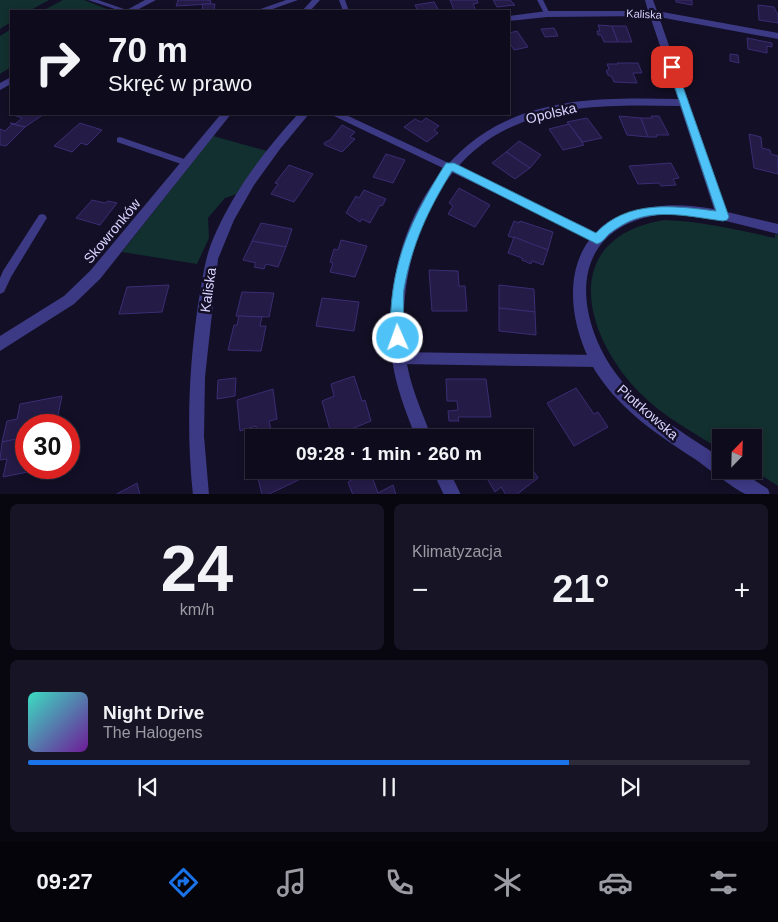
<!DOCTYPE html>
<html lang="pl">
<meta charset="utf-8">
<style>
:root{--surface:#0e0b1c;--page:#171425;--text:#f1f3f6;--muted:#9b9ba3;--line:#2e2b3b;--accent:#1a73e8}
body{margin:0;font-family:Arial,sans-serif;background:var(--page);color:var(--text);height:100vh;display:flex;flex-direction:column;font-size:19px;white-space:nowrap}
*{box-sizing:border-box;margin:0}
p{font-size:16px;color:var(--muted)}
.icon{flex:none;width:28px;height:28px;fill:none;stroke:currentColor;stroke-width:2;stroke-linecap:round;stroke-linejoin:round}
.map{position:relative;height:494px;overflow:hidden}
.sheet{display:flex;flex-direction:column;gap:10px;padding:10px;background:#08060f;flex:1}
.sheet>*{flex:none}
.banner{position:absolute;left:10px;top:10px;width:500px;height:105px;border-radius:0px;box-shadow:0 2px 8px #0003,0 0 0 1px var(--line);background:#0e0b1c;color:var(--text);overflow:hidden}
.needle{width:32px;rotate:23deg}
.fabs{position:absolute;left:712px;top:429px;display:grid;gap:10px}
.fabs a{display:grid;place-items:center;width:50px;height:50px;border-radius:0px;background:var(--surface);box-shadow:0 2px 8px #0003,0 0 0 1px var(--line);font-size:25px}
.speed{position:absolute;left:15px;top:414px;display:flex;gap:10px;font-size:25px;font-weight:700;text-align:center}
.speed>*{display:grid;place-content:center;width:65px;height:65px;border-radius:50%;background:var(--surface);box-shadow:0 2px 8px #0003,0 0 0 1px var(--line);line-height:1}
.speed .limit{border:8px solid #d22;background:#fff;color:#111}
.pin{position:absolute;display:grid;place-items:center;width:42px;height:42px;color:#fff;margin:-21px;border-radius:10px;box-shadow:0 2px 8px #0006}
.me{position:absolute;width:55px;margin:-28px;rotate:358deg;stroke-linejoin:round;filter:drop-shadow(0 0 4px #0008)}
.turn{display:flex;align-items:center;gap:18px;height:105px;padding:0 15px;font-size:22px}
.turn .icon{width:65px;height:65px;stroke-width:2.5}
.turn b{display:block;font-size:35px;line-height:42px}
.big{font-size:38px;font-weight:700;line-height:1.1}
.sheet .card{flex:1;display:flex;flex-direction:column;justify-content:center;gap:8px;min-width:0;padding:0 18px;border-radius:8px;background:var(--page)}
.sheet .dial{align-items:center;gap:0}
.dial b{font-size:65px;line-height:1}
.song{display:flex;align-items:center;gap:15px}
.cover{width:60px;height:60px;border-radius:8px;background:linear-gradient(135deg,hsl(170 70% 55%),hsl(280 70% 35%))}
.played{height:5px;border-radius:2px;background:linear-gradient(90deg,var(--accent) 75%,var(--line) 75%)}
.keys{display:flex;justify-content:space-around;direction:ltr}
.heat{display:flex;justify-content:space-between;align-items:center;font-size:28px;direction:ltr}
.sheet .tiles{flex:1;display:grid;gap:10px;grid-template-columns:1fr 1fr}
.card:last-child{grid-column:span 2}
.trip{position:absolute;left:245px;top:429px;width:288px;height:50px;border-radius:0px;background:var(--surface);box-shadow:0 2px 8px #0003,0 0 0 1px var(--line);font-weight:700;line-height:50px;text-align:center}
.tabs{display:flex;height:80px;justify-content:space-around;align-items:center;background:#06040b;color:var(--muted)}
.tabs .icon{width:35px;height:35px}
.tabs .selected{color:var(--accent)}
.tabs b{font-size:22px;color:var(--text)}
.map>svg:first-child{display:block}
</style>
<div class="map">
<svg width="778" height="495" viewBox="0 0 778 495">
<rect width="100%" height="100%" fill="#130f26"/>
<g fill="#12302f">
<path d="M0,0H49L29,11H11V22L0,29Z"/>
<path d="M63,0H84L112,11H42Z"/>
<path d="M11,29V67L0,74V36Z"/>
<path d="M213,136L267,151L237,194L225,198L208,218L209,238L197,264L122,252Z"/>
<path d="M664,220C702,221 738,230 775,238V234L778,235V486L753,470L754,438H721V450C695,433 662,416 640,393C583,335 558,238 664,220Z"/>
</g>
<g fill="#241b47" stroke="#3b2d73">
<path d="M178,0H208L211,1L210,4L176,6Z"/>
<path d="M450,0H477L478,3L473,4L476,11H458L457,9L454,10Z"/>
<path d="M493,0H510L515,5L497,7Z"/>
<path d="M676,0H692V5L676,2Z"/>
<path d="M434,2L439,11H418L415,5Z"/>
<path d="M203,4H215L214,10L225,11H202Z"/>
<path d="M758,5L774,7L778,15V23L759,20Z"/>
<path d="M598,25L612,26L618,42H604L601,35H598L597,31H600Z"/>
<path d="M612,26H626L632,42H618Z"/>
<path d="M554,28L558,36L545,37L541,29Z"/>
<path d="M517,31L528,47L514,50L509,42V33Z"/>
<path d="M747,38L772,43V47L767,46V53L748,49Z"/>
<path d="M730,54L738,55L739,63L730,61Z"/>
<path d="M617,63H638L642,73H633L637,83L614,82L612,77L608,75L606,71L609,69L607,64H618Z"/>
<path d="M11,114H44L25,127L10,123L15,124L22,118Z"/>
<path d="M619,116L641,118L648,137L627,135Z"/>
<path d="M651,116H659L669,135H656L657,137H648L641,118H652Z"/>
<path d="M426,118L439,126L434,130L438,133L427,142L404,127L415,119L421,122Z"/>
<path d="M587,118L602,138L583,142L567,122Z"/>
<path d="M80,123L102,130L87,145L81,143L72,152L54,146Z"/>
<path d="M12,124L25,127L6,146L0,145V129L5,131Z"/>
<path d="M569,124L584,145L563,150L549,129Z"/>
<path d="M342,125L355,132L350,137L355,139L342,152L325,145L324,143L330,140Z"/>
<path d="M749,134L761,137L762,148L770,150L771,154L778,156V174L754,168Z"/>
<path d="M519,141L541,155L530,168L506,152Z"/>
<path d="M506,152L530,168L515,179L492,163Z"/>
<path d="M386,154L405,160L393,183L373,177Z"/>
<path d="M671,163L679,178L673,179L676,185L661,186L659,183L638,184L629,166Z"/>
<path d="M289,165L313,174L294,202L271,194L278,184L275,183Z"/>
<path d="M459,188L490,205L475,227L448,214L453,206L449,203Z"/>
<path d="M364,190L386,199L382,206L380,205L370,223L362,219L360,222L346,213L356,196L359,198Z"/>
<path d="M92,200L105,203L108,201L117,203L100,225L76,218Z"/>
<path d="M514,221L519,223L520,221L553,232L548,250L508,236Z"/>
<path d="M261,223L292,229L286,247L252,241Z"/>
<path d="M514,237L548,250L543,265L532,261L531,264L522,260V258L508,253Z"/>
<path d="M341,240L367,246L355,277L330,272L333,263L330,262L334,249L338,250Z"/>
<path d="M252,241L286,247L278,267L266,264L264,269L254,267L256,263L243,260Z"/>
<path d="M429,270L458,271L459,286H465L467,311H432Z"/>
<path d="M169,285L162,312L119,314L127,287Z"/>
<path d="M499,285L534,289L535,312L499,308Z"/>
<path d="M242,292L274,293L269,317L236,316Z"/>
<path d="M322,298L359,302L354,331L316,326Z"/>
<path d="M499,308L535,312L536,335L499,331Z"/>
<path d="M239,316L262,317L260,326H266L261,351L228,350L234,325H237Z"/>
<path d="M354,376L362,401L365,400L371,421L332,437L322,401L334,396L331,384Z"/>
<path d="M236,378L235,396L217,399L218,380Z"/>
<path d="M446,379H486L491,417H458L459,421H449L448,411L458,410L457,401H447Z"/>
<path d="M576,388L594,414L598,412L608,427L574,446L547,403Z"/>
<path d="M273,389L277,419L269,421L271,430L257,434L256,426L240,431L237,400Z"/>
<path d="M62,396L56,425H26V437L2,442L7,421L17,419L20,404Z"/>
<path d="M26,437V468H48L3,477L7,459L0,460L2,442Z"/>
<path d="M524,457L538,478L516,495H506L501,487L495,492L482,470H524Z"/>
<path d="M256,470H305L307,476L267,495H262Z"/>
<path d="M370,471L378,493L393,485L396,495H353L348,482Z"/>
<path d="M137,483L140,495H115Z"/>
</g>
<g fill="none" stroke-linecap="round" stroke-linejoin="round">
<g fill="#3d3a85" fill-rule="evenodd">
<path d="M88,0H98L130,11H121Z"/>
<path d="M339,0H345L349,11H343Z"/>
<path d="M537,0H543L550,14L549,15H545Z"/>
<path d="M333,114H344L585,227L600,236L602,239L600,242H594L579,233L334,116Z"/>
<path d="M120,137L190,161L191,163L187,166L117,142V138Z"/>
<path d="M42,214L45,215L47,218L45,221L11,277L4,292L0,294V278L3,271L39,215Z"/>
<path d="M399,352L599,355L603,357L605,361L603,365L599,367L399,364L395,362L393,358L395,354Z"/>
</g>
<g fill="#3d3a85" fill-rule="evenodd">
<path d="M145,0H156L135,11H125Z"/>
<path d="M286,0H298L267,11H255Z"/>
<path d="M312,0H320L310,11H302Z"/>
<path d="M645,0H653L657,11L778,33V39L659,17L727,212L778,224V234C739,225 688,207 648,217C559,238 579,335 627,387C653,416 689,436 721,458V470H739L768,489L770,495C763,495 754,495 748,495C739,493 705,466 695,459C659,436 622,411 598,375C568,328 557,254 611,220C616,217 623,215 629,213C658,203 684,204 714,209L680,106C625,105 567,103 516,125C428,161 394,271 406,358C410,386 422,412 432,438H416C406,412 395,385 392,358C381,267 419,161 506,121C559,96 621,98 678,99L650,16L547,17L509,21V16L547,11H648Z"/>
<path d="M11,77V84L0,90V83Z"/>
<path d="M221,114H231L100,279L74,304L0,351V336L64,296L90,271Z"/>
<path d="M298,114H309L280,149L254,185L234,220L218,259L205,377L204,436L209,495H193C186,431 189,368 198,305C202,283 204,260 213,239C233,192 264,151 298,114Z"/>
<path d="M432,470H449L461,495H444Z"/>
</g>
</g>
<path fill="#4fc3f7" stroke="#337fa1" d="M672,64L676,67L729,217L727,220L723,221C692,217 658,208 628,222C622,225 614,230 609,234C605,238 603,242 597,244L452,171C428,210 412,244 404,289C402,302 406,334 402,343L398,345L393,343C389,333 390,319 391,309C395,251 416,211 446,163H454L596,233C628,199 675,206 716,211L668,67Z"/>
<g text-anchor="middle" stroke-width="5" stroke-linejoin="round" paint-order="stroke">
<g font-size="11" fill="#d9d4ff" stroke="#130f26">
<text transform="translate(644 14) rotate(3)" y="4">Kaliska</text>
</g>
<g font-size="14" fill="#d9d4ff" stroke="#130f26">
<text transform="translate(551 113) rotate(-13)" y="5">Opolska</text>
<text transform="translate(112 231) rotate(-50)" y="5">Skowronków</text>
<text transform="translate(208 290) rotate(-82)" y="5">Kaliska</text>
<text transform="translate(648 412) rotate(41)" y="5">Piotrkowska</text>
</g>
</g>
</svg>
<div class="fabs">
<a><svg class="needle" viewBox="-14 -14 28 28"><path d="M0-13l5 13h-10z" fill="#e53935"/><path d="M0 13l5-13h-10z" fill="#9b9ba3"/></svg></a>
</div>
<div class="speed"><div class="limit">30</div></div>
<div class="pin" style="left:672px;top:67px;background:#d93025"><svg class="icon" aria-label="arrive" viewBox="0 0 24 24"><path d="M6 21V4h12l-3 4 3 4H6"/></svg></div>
<svg class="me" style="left:398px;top:338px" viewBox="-20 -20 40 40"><circle r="17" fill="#4fc3f7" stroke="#fff" stroke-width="3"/><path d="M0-11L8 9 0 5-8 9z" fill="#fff"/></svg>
<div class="trip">09:28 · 1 min · 260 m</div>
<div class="banner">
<div class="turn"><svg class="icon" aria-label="right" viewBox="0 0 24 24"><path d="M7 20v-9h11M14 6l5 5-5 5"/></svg><div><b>70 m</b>Skręć w prawo</div></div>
</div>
</div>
<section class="sheet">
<div class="tiles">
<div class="card dial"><b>24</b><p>km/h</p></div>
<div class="card"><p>Klimatyzacja</p>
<div class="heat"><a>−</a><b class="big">21°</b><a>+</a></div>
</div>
<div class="card">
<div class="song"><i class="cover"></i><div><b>Night Drive</b><p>The Halogens</p></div></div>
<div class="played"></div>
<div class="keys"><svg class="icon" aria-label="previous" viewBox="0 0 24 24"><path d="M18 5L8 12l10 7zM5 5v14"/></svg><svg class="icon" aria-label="pause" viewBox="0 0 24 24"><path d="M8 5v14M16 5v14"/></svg><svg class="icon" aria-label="next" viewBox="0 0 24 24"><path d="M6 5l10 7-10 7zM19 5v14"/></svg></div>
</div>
</div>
</section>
<nav class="tabs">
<b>09:27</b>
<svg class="icon selected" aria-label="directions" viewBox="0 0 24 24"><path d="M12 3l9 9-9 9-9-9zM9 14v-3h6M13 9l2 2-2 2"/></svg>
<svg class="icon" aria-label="music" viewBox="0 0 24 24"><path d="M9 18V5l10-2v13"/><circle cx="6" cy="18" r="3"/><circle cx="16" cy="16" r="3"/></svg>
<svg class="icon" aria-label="phone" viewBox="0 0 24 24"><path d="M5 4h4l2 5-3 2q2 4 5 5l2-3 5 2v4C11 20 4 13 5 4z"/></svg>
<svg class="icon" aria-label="climate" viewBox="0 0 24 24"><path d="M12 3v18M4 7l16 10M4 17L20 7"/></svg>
<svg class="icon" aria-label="car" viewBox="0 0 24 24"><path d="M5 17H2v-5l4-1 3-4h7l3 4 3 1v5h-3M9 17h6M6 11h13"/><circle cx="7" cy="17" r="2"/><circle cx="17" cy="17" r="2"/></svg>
<svg class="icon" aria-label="filters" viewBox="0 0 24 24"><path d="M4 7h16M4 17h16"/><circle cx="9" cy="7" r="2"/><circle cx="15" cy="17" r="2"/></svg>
</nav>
